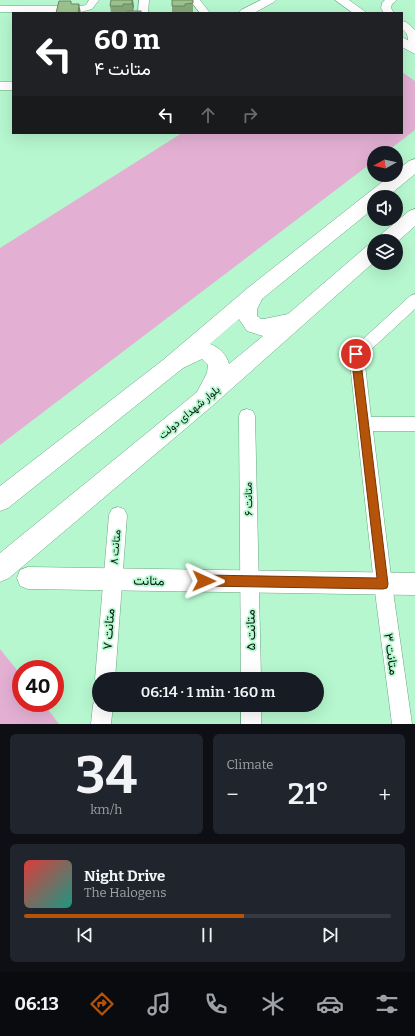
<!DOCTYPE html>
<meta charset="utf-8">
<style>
:root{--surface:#171b24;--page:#20242c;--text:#f1f3f6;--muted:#9ea1a6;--line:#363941;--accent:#b45309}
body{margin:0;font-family:Bitter,Vazirmatn,serif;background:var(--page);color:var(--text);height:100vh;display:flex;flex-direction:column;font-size:15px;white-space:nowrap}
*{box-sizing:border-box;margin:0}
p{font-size:13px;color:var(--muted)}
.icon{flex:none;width:22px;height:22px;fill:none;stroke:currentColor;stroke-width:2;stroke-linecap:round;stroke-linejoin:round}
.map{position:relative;height:724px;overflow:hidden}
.sheet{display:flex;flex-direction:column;gap:10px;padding:10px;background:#0d0f14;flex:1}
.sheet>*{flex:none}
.guide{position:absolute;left:12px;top:12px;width:391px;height:122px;border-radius:0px;box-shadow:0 4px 16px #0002;background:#202124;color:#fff;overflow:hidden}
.needle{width:26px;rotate:262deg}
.controls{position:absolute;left:367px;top:146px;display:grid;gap:8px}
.controls a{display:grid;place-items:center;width:36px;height:36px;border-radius:50%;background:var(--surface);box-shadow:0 4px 16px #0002;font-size:20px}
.speed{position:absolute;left:12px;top:660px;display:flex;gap:8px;font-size:20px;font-weight:700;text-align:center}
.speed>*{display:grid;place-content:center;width:52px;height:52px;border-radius:50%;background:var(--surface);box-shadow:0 4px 16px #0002;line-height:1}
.speed .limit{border:6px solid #d22;background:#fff;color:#111}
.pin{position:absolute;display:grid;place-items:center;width:34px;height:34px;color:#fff;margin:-17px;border:2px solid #fff;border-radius:50%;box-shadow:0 1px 4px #0007}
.me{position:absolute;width:44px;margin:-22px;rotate:91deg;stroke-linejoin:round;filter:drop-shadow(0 0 3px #0008)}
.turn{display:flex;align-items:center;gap:14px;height:84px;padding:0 16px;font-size:18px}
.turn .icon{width:52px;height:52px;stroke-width:2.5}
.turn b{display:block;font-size:28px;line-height:34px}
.lanes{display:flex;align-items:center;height:38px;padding:0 16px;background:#0003;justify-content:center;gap:20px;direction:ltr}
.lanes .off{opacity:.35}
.big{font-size:30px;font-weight:600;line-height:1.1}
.sheet .card{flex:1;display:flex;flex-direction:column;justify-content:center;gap:6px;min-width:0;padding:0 14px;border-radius:6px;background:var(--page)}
.sheet .dial{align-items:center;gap:0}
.dial b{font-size:52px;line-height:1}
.song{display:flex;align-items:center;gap:12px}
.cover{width:48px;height:48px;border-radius:6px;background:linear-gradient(135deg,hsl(0 70% 55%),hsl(170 70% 35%))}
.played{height:4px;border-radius:2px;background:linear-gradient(90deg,var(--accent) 60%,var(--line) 60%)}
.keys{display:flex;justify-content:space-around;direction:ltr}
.heat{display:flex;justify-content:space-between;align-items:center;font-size:22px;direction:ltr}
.sheet .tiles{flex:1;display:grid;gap:10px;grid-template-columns:1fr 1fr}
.card:last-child{grid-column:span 2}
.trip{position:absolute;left:92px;top:672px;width:232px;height:40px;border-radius:20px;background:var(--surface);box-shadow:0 4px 16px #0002;font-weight:600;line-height:40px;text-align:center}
.dock{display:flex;height:64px;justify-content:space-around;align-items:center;background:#090b0e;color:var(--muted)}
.dock .icon{width:28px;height:28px}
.dock .on{color:var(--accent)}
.dock b{font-size:18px;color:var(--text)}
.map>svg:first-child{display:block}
</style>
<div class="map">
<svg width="415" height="724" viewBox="0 0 415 724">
<rect width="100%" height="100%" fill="#b6f7cf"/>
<g fill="#e3b0d4">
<path d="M402,72L415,81V130L385,153H374V161L0,445V248L182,133H402Z"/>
<path d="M0,649L21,675V703H43L59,724H0Z"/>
</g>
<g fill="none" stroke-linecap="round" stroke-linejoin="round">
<g stroke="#69a883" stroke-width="1">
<g id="minor">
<path d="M89,0H99L92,9L81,12H0V6H81L86,5Z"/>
<path d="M139,0H149L148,13H138Z"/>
<path d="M190,0H200L210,13H200Z"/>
<path d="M385,0H397L392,4L391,8L394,13H384L381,8L382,3Z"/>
<path d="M402,21L406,22L415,30V53L410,50L407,34L402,29Z"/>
<path d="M415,294V309L364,356L371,417H415V431H373L392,584L412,724H392L374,584L349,354L351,350L410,296Z"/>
<path d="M247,409L253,411L255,416L261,679H241L239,416L241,411Z"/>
<path d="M118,507L124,509L127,515L115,679H99V686L95,679L109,515L112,509Z"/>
<path d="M99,697V705H113L111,724H91L93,705L96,698Z"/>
<rect x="241" y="705" width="20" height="19"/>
</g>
</g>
<g stroke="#69a883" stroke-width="1">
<g id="tertiary">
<path d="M261,0H276L274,2L254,13H239L241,10Z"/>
<path d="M335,0H349L367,13H353Z"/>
<path d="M402,37L415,44V54L402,47Z"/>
<rect x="0" y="82" width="13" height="8"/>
<path d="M28,567L415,573V595L28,589L20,586L17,578L20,570Z"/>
</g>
</g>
<g stroke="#69a883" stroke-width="1">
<g id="secondary">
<path d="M415,159V174L387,197H374V208L262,299L257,309V316L261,319H264L288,314L367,246L374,244V262L211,407L9,578L0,582V553L197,392L207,373L208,365L202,359L183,368L8,508L0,511V486L163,360L249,287L391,175H396V171L409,161ZM239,319L247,331L263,336L229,364C227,355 219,347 210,344Z"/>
<path d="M415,209V226L396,243V241H377L379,236L409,211Z"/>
</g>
</g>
<use href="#minor" fill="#fff" fill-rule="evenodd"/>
<use href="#tertiary" fill="#fff" fill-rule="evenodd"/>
<use href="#secondary" fill="#fff" fill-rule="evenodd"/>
</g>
<g fill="#86a879">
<path d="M111,0H133V11L141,13H111L110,6Z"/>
<path d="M193,0V13H172V6Z"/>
</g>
<g fill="#6d8863">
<path d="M132,0H133L134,6L133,13Z"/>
<path d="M79,4L81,13H78Z"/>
</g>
<g fill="#9cc38d" stroke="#6d8863">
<path d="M111,0H132V4H123V6H110Z"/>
<path d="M172,0H193V3L185,4V6H172Z"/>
<path d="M59,1H71V4H79L78,13H56Z"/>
<rect x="128" y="11" width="13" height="2"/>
</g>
<path fill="#b45309" stroke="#753606" d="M356,351L360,354L388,584L387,588L383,589L204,586L200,585L198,581L200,577L204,575L377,578L351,354Z"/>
<g text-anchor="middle" stroke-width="3.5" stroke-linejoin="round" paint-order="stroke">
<g font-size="11" fill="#021b0e" stroke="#b6f7cf">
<text transform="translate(189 412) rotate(-40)" y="4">بلوار شهدای دولت</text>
<text transform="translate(248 499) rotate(-91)" y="4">متانت ۶</text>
<text transform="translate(115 547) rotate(-85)" y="4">متانت ۸</text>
</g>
<g font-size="13" fill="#021b0e" stroke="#b6f7cf">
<text transform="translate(149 580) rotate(1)" y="5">متانت</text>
<text transform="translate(108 629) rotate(-86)" y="5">متانت ۷</text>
<text transform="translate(250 630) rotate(-91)" y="5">متانت ۵</text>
<text transform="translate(392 654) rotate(82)" y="5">متانت ۳</text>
</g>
</g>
</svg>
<div class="controls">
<a><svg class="needle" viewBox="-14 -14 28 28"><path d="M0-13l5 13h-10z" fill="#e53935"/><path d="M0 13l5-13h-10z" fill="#9ea1a6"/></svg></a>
<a><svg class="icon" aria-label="sound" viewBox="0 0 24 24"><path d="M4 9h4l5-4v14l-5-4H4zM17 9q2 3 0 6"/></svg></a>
<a><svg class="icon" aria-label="layers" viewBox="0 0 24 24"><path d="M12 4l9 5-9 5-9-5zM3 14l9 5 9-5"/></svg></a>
</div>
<div class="speed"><div class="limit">40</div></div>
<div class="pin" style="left:356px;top:354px;background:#d93025"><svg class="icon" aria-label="arrive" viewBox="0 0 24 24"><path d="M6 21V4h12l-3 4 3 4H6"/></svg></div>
<svg class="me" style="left:204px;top:581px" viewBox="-20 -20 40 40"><path d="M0-17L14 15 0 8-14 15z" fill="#b45309" stroke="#fff" stroke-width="4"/></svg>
<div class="trip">06:14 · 1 min · 160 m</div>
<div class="guide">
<div class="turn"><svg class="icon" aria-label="left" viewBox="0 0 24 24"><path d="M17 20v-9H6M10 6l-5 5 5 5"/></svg><div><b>60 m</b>متانت ۴</div></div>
<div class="lanes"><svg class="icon" aria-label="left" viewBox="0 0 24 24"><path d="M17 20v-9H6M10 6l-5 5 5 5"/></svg><svg class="icon off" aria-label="ahead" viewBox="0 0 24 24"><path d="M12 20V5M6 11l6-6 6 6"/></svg><svg class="icon off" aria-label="right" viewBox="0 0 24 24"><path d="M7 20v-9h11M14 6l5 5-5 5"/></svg></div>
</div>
</div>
<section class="sheet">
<div class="tiles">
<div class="card dial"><b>34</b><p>km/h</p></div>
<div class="card"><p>Climate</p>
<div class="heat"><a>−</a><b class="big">21°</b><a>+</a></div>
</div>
<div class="card">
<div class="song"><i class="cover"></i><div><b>Night Drive</b><p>The Halogens</p></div></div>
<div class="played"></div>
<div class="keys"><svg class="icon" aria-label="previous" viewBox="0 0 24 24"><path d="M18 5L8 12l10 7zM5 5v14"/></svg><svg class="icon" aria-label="pause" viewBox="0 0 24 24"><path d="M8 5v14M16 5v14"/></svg><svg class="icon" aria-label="next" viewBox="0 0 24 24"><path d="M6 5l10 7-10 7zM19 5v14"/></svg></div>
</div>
</div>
</section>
<nav class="dock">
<b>06:13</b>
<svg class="icon on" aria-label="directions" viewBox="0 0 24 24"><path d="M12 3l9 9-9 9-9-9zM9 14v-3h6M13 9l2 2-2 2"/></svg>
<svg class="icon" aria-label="music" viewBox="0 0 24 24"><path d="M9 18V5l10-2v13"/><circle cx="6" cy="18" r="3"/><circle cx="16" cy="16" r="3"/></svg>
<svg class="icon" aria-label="phone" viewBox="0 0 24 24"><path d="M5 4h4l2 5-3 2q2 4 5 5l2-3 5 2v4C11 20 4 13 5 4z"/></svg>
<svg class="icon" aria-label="climate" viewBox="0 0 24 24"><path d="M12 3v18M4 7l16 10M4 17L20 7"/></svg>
<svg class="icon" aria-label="car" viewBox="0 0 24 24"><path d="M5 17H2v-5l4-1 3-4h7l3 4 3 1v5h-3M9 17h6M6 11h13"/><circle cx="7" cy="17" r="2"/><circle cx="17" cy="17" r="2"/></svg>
<svg class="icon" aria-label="filters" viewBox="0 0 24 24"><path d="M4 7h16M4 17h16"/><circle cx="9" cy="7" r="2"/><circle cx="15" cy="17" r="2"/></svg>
</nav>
